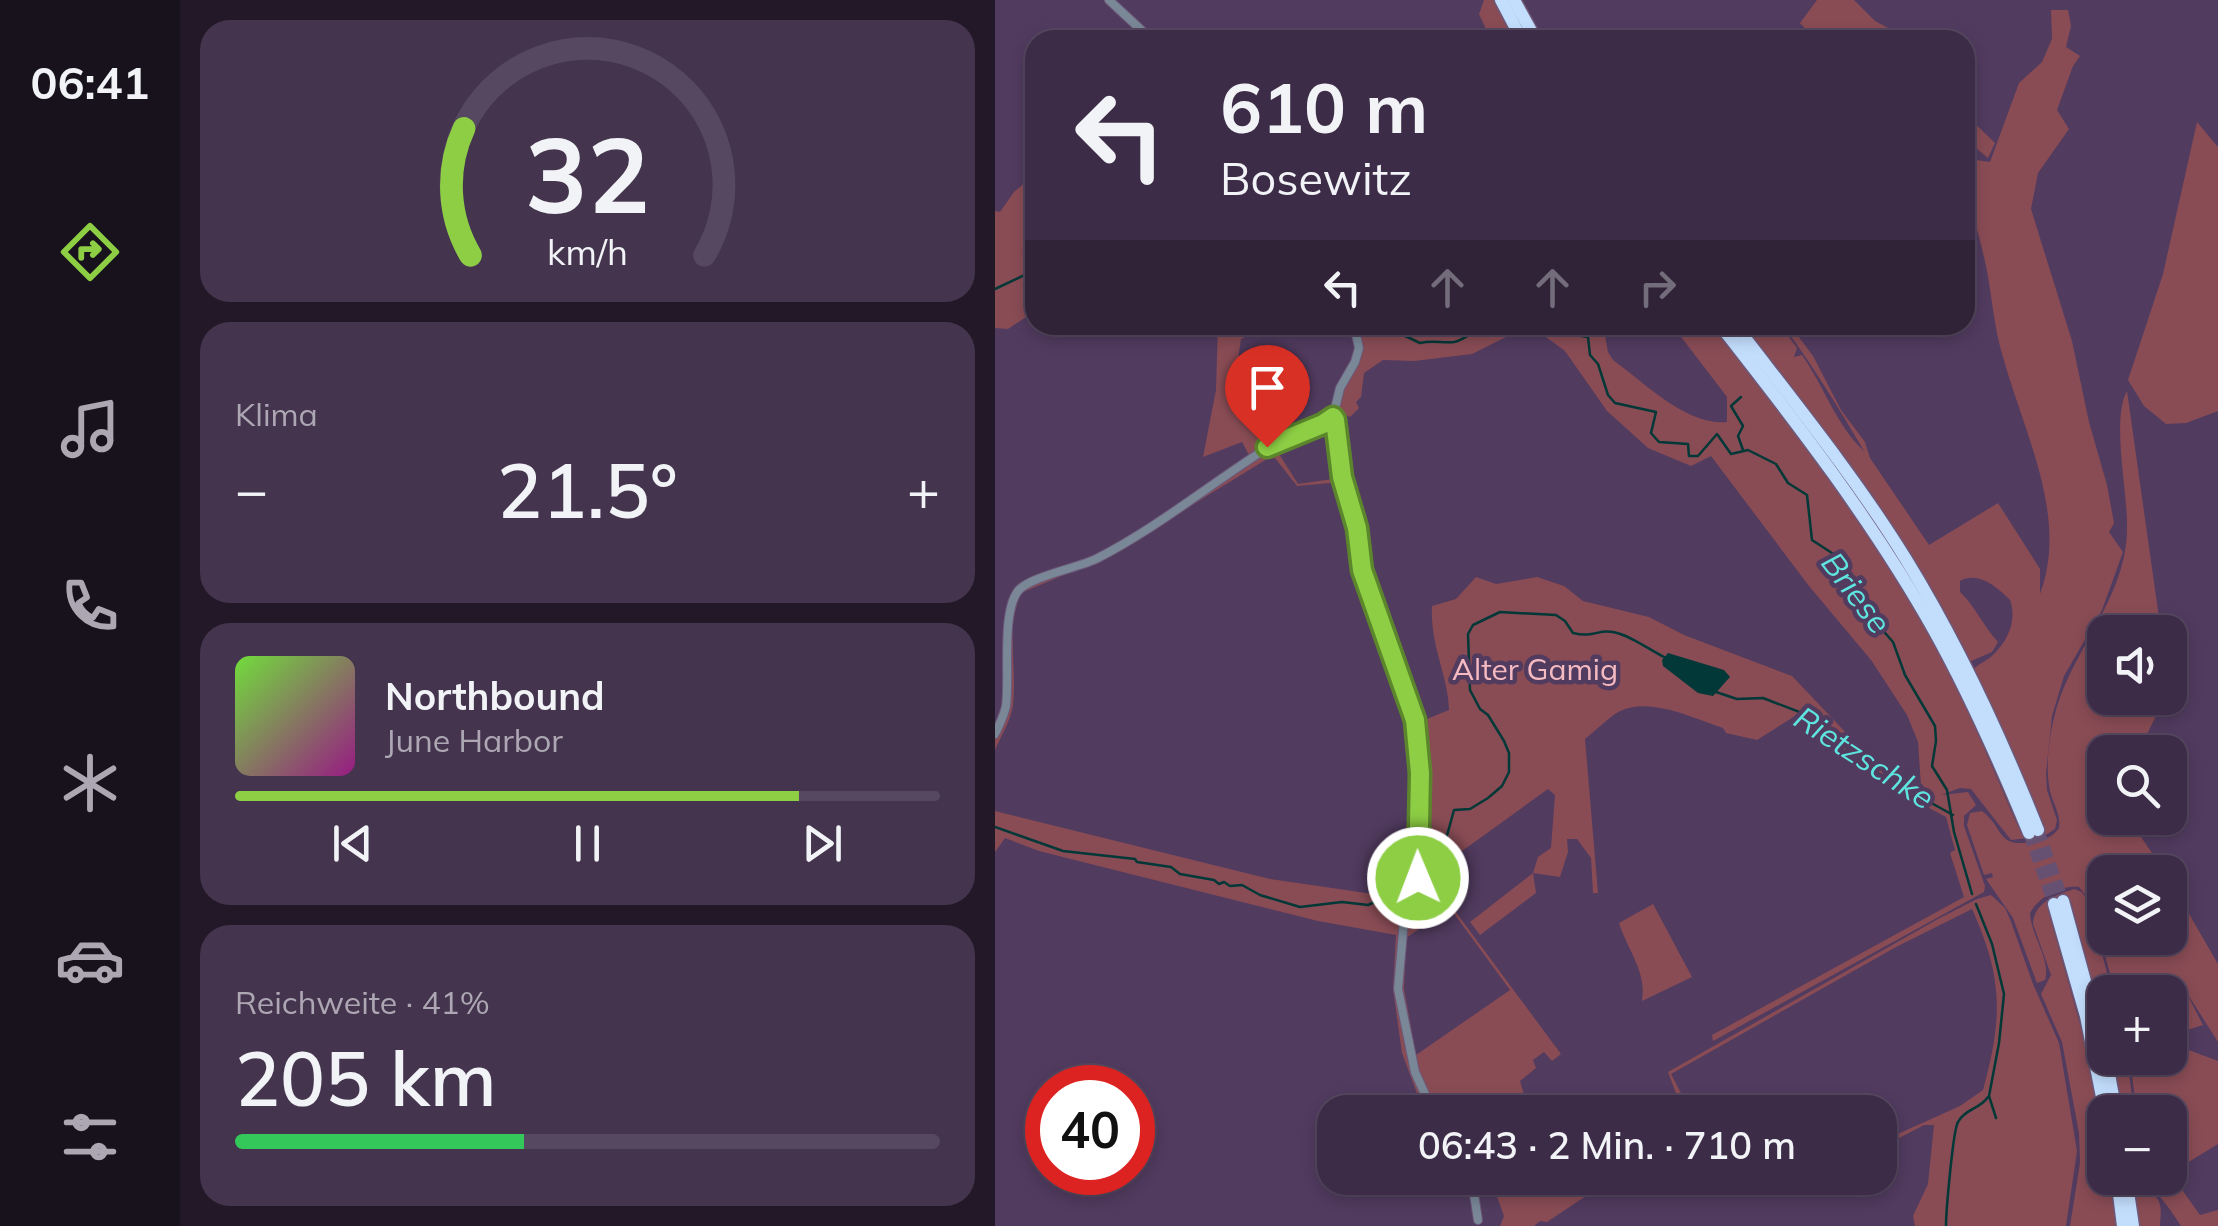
<!DOCTYPE html>
<html lang="de">
<meta charset="utf-8">
<style>
:root{--surface:#3d2c47;--page:#44344e;--text:#f1f3f6;--muted:#ada7b4;--line:#564860;--accent:#8dce44}
body{margin:0;font-family:Mulish,sans-serif;background:var(--page);color:var(--text);height:100vh;display:flex;flex-direction:column;font-size:38px;white-space:nowrap}
*{box-sizing:border-box;margin:0}
p{font-size:32px;color:var(--muted)}
.icon{flex:none;width:55px;height:55px;fill:none;stroke:currentColor;stroke-width:2;stroke-linecap:round;stroke-linejoin:round}
.map{position:relative;flex:1;overflow:hidden}
.drawer{display:flex;flex-direction:column;gap:20px;padding:20px;background:#221827;width:815px}
.drawer>*{flex:none}
.top-card{position:absolute;left:30px;top:30px;width:950px;height:305px;border-radius:30px;box-shadow:0 5px 15px #0003,0 0 0 2px var(--line);background:#3d2c47;color:var(--text);overflow:hidden}
.buttons{position:absolute;left:1092px;top:615px;display:grid;gap:20px}
.buttons a{display:grid;place-items:center;width:100px;height:100px;border-radius:20px;background:var(--surface);box-shadow:0 5px 15px #0003,0 0 0 2px var(--line);font-size:50px}
.speed{position:absolute;left:30px;top:1065px;display:flex;gap:20px;font-size:50px;font-weight:700;text-align:center}
.speed>*{display:grid;place-content:center;width:130px;height:130px;border-radius:50%;background:var(--surface);box-shadow:0 5px 15px #0003,0 0 0 2px var(--line);line-height:1}
.speed .limit{border:15px solid #d22;background:#fff;color:#111}
.pin{position:absolute;display:grid;place-items:center;width:85px;height:85px;color:#fff;margin:-102px -42px;border-radius:50% 50% 50% 0;rotate:-45deg;box-shadow:0 0 10px #0007}
.pin .icon{rotate:45deg}
.me{position:absolute;width:110px;margin:-55px;rotate:359deg;stroke-linejoin:round;filter:drop-shadow(0 0 8px #0008)}
.turn{display:flex;align-items:center;gap:35px;height:210px;padding:0 30px;font-size:45px}
.turn .icon{width:130px;height:130px;stroke-width:2.5}
.turn b{display:block;font-size:70px;line-height:85px}
.lanes{display:flex;align-items:center;height:95px;padding:0 30px;background:#0003;justify-content:center;gap:50px;direction:ltr}
.lanes .off{opacity:.35}
.big{font-size:75px;font-weight:600;line-height:1.1}
.drawer .widget{flex:1;display:flex;flex-direction:column;justify-content:center;gap:15px;min-width:0;padding:0 35px;border-radius:30px;background:var(--page)}
.drawer .dial{align-items:center;gap:0}
.dial svg{height:260px;overflow:visible;fill:none;stroke:var(--line);stroke-width:7;stroke-linecap:round;text-anchor:middle}
.dial text{fill:var(--text);stroke:none}
.song{display:flex;align-items:center;gap:30px}
.cover{width:120px;height:120px;border-radius:15px;background:linear-gradient(135deg,hsl(100 70% 55%),hsl(310 70% 35%))}
.played{height:10px;border-radius:5px;background:linear-gradient(90deg,var(--accent) 80%,var(--line) 80%)}
.keys{display:flex;justify-content:space-around;direction:ltr}
.heat{display:flex;justify-content:space-between;align-items:center;font-size:55px;direction:ltr}
.charge{height:15px;border-radius:8px;background:linear-gradient(90deg,#34c759 41%,var(--line) 0)}
.trip{position:absolute;left:322px;top:1095px;width:580px;height:100px;border-radius:30px;background:var(--surface);box-shadow:0 5px 15px #0003,0 0 0 2px var(--line);font-weight:600;line-height:100px;text-align:center}
main{display:flex;flex:1;min-height:0}
.menu{display:flex;flex-direction:column;width:180px;justify-content:space-around;align-items:center;background:#18121c;color:var(--muted)}
.menu .icon{width:70px;height:70px}
.menu .on{color:var(--accent)}
.menu b{font-size:45px;color:var(--text)}
.map>svg:first-child{display:block}
</style>
<main>
<nav class="menu">
<b>06:41</b>
<svg class="icon on" aria-label="directions" viewBox="0 0 24 24"><path d="M12 3l9 9-9 9-9-9zM9 14v-3h6M13 9l2 2-2 2"/></svg>
<svg class="icon" aria-label="music" viewBox="0 0 24 24"><path d="M9 18V5l10-2v13"/><circle cx="6" cy="18" r="3"/><circle cx="16" cy="16" r="3"/></svg>
<svg class="icon" aria-label="phone" viewBox="0 0 24 24"><path d="M5 4h4l2 5-3 2q2 4 5 5l2-3 5 2v4C11 20 4 13 5 4z"/></svg>
<svg class="icon" aria-label="climate" viewBox="0 0 24 24"><path d="M12 3v18M4 7l16 10M4 17L20 7"/></svg>
<svg class="icon" aria-label="car" viewBox="0 0 24 24"><path d="M5 17H2v-5l4-1 3-4h7l3 4 3 1v5h-3M9 17h6M6 11h13"/><circle cx="7" cy="17" r="2"/><circle cx="17" cy="17" r="2"/></svg>
<svg class="icon" aria-label="filters" viewBox="0 0 24 24"><path d="M4 7h16M4 17h16"/><circle cx="9" cy="7" r="2"/><circle cx="15" cy="17" r="2"/></svg>
</nav>
<section class="drawer">
<div class="widget dial"><svg viewBox="0 0 100 80">
<path d="M14 69A42 42 0 1 1 86 69"/>
<path d="M14 69A42 42 0 0 1 12 30" stroke="#8dce44"/>
<text x="50" y="56" font-size="32" font-weight="700">32</text>
<text x="50" y="72" font-size="11">km/h</text>
</svg></div>
<div class="widget"><p>Klima</p>
<div class="heat"><a>−</a><b class="big">21.5°</b><a>+</a></div>
</div>
<div class="widget">
<div class="song"><i class="cover"></i><div><b>Northbound</b><p>June Harbor</p></div></div>
<div class="played"></div>
<div class="keys"><svg class="icon" aria-label="previous" viewBox="0 0 24 24"><path d="M18 5L8 12l10 7zM5 5v14"/></svg><svg class="icon" aria-label="pause" viewBox="0 0 24 24"><path d="M8 5v14M16 5v14"/></svg><svg class="icon" aria-label="next" viewBox="0 0 24 24"><path d="M6 5l10 7-10 7zM19 5v14"/></svg></div>
</div>
<div class="widget"><p>Reichweite · 41%</p><b class="big">205 km</b><div class="charge"></div></div>
</section>
<div class="map">
<svg width="1223" height="1226" viewBox="0 0 1223 1226">
<rect width="100%" height="100%" fill="#513b5f"/>
<g fill="#894c55" fill-rule="evenodd">
<path d="M489,0H499L520,40H496L484,14Z"/>
<path d="M822,0H859L880,21L916,40H821L805,23Z"/>
<path d="M1056,10H1073L1076,26L1071,47L1085,56L1078,66L1062,110L1074,129L1043,173L1036,209L1077,341L1094,422L1112,485L1119,523L1114,532L1128,552L1107,610L1069,676L1057,716L1051,773L1052,790L1062,820L1060,829L1049,836L1016,840L976,789L965,788L946,795L973,792L981,805L969,816V826L990,886L989,892L718,1041L717,1035L969,897L955,853L960,850L951,817L885,782L810,720L800,716L762,740L731,733L728,728C697,718 651,694 620,714C610,721 600,731 590,739L603,893H598L596,858L582,839H572L573,852L565,877L538,873L541,893L485,935L475,922L538,873L543,857L556,848L560,795L553,789L438,872L433,866L428,867L424,845L422,723L454,710C453,674 435,647 437,606L461,599L481,577L501,584L542,577L569,586L588,601L654,617L689,635L797,676L874,757L922,791L926,786L923,742L912,715L876,660L814,586L716,456L696,466L653,448L612,411L570,351L551,337L523,331L477,354L419,361L388,360L369,373L366,397L361,402L364,408L355,417L344,412C346,379 372,359 362,325H608L613,352L618,360C649,382 691,426 732,422V397L677,325H718C791,420 865,515 926,619C966,687 994,762 1026,833L1046,830L1048,824L978,670C984,663 992,661 998,655C1014,640 1022,619 1015,600C1002,587 983,571 965,581V592C981,607 988,626 1003,642L997,652L974,662L747,325H785L802,348L799,357L807,355C829,386 841,425 869,451C844,408 817,365 788,325H795L818,356L846,410L870,442L875,458L934,545L1003,503L1045,569V594C1074,517 1029,433 1008,357C999,328 997,296 991,266C983,228 970,193 970,154L975,159L995,162L1024,83L1047,62L1057,39Z"/>
<path d="M970,114L1000,143L993,158L970,139Z"/>
<path d="M1202,122L1223,147V411L1191,423L1171,424L1149,406L1133,380L1168,274Z"/>
<path d="M40,174V311L13,329L0,328V211L5,212L19,192Z"/>
<path d="M223,325H282L279,334L268,328L246,339L238,392L269,405L264,421L275,424L277,441L255,457L247,442L208,457L221,390Z"/>
<path d="M1132,391L1166,632H1110V698H1170L1143,752H1110V818H1144L1146,837L1170,872H1110V938H1175V881L1223,964V1042L1190,990L1208,1025L1183,1033L1175,1041V992H1120L1095,900L1084,887C1065,885 1044,897 1035,913C1036,936 1056,959 1050,980L1042,983L1018,918L991,879L998,877L997,873L989,875L972,825L975,813L987,811C1009,828 1002,848 1036,842C1049,840 1057,838 1064,828C1066,814 1058,804 1055,791C1050,768 1054,736 1060,714C1077,649 1132,598 1132,528C1133,492 1116,420 1132,391Z"/>
<path d="M279,446L303,484L345,478L360,529L362,553L417,719L421,749H418C414,680 370,622 359,555C355,530 357,500 335,483L302,486L280,458L272,459L114,556L26,593C11,627 22,669 18,705C16,720 6,736 0,750V740L10,718L21,597L30,588L97,563Z"/>
<path d="M418,752L421,753L423,869L410,901L401,989L410,1048L433,1112H429L407,1053L398,989L401,935L323,921L44,851L10,838L0,852V811L275,879L385,895L392,891C394,882 390,877 391,868C391,858 403,849 407,840C417,814 418,780 418,752Z"/>
<path d="M429,875L435,878L457,907L566,1054L557,1061L549,1052L538,1060L541,1068L525,1081L532,1105L522,1112H442C434,1094 424,1075 418,1055C406,1009 395,914 429,875ZM455,908L515,990L421,1055L409,989L411,938Z"/>
<path d="M1079,889L1087,892L1093,900L1117,992H1110V1030L1076,902L1073,899L1054,905L1053,910L1094,1056L1110,1141V1178H1116L1122,1226H1075L1085,1163L1084,1133L1067,1042L1046,994L1056,975L1038,924C1039,902 1061,895 1079,889Z"/>
<path d="M996,895L1010,908L1015,919L1038,984L1064,1043L1082,1151L1071,1226H920L918,1216L933,1184L939,1125H929L885,1148V1142L965,1106L988,1090C1008,1017 1008,978 977,909L901,947L676,1074L696,1112L682,1096L673,1072L943,919L982,899Z"/>
<path d="M658,904L697,977L647,1001C652,972 633,951 624,923Z"/>
<path d="M1175,1043L1223,1061V1144L1177,1172L1175,1112H1142L1135,1061L1137,1058H1175Z"/>
<path d="M1116,1058H1132L1139,1112H1127Z"/>
<path d="M495,1178H530L533,1189L547,1178H612L591,1196L552,1222L545,1221L539,1226H505L509,1216Z"/>
<path d="M1138,1178L1180,1180L1205,1215L1223,1210V1226H1186C1184,1222 1164,1193 1159,1191C1156,1188 1146,1189 1141,1189Z"/>
<path d="M1152,1192C1169,1197 1166,1212 1165,1226H1144L1141,1196Z"/>
</g>
<path fill="#023837" d="M673,653L729,670L735,677L718,696L703,693L668,666L667,660Z"/>
<g fill="none" stroke-linecap="round" stroke-linejoin="round">
<g stroke="#023837" stroke-width="2.5">
<path d="M40,235L29,250L40,258"/>
<path d="M0,289L40,270"/>
<path d="M387,325L425,343C437,340 447,343 459,342C470,340 481,329 491,325"/>
<path d="M566,325L580,335L593,337L595,355L603,364L613,395L620,403L661,412L656,433L664,442L693,444L694,456H703L722,434L736,454L753,450L781,464L793,483L812,495L817,540L840,555L851,581L872,597L876,606L877,618L898,642L910,675L940,726L941,741L937,766L952,790L959,832L977,894"/>
<path d="M746,397L736,406L748,426L743,436L748,450"/>
<path d="M721,692L742,699L768,698L820,718L875,769L958,815"/>
<path d="M0,827L68,851L140,859L142,862L176,867L185,874L219,880L224,884L229,882L235,886L247,885L265,895L305,907L347,902L373,905L394,896L421,865"/>
<path d="M427,860L451,839L459,810L475,809L493,798L507,786L514,772V753L509,741L493,715L485,709L475,690L473,634L478,625L505,612L561,615L570,621L578,633C599,638 603,629 618,632C635,635 653,649 669,657"/>
<path d="M981,904L997,944L1009,994L1004,1043L994,1096L1001,1118"/>
<path d="M951,1226C951,1212 958,1130 963,1122C970,1109 985,1109 993,1097"/>
</g>
<g stroke="#665173" stroke-width="12" stroke-dasharray="12 6" stroke-linecap="butt">
<path d="M1043,830L1068,901"/>
<path d="M1034,833L1059,904"/>
</g>
<g stroke="#6d597a" stroke-width="10">
<g id="tertiary">
<path d="M114,0L157,40"/>
<path d="M359,325L364,348L360,362L345,388L338,417L347,477L362,528L367,570L420,719L425,773L422,845L425,870L410,909L403,989L420,1072L438,1112"/>
<path d="M0,734C4,725 9,716 11,706C15,678 6,613 23,591C34,577 82,568 101,559C160,529 213,486 269,450C290,435 317,433 338,417"/>
<path d="M471,1178L479,1194L483,1220"/>
</g>
</g>
<g stroke="#6d597a" stroke-width="15">
<g id="motorway">
<path d="M506,0L527,40"/>
<path d="M519,0L541,40"/>
<path d="M725,325C802,423 879,523 940,632C976,697 1006,765 1034,833"/>
<path d="M740,325C799,402 861,478 912,561C964,646 1006,737 1043,830"/>
<path d="M1068,901L1110,1054"/>
<path d="M1059,904L1091,1016L1110,1112"/>
<path d="M1111,1058L1121,1112"/>
<path d="M1122,1178L1128,1226"/>
<path d="M1131,1178L1138,1226"/>
</g>
</g>
<use href="#tertiary" stroke="#798797" stroke-width="8"/>
<use href="#motorway" stroke="#c3defd" stroke-width="12"/>
</g>
<g fill="none" stroke-linecap="round" stroke-linejoin="round">
<g stroke="#5c862c" stroke-width="25">
<path id="route" d="M272,447L328,424L338,417L340,420L347,477L362,528L367,570L420,720L425,773L423,878"/>
</g>
<use href="#route" stroke="#8dce44" stroke-width="18"/>
</g>
<g text-anchor="middle" stroke-width="9" stroke-linejoin="round" paint-order="stroke">
<g font-size="30" fill="#f6bac1" stroke="#513b5f">
<text x="540" y="680">Alter Gamig</text>
</g>
<g font-size="32" font-style="italic" fill="#5fe5df" stroke="#513b5f">
<text transform="translate(861 593) rotate(53)" y="11">Briese</text>
<text transform="translate(869 758) rotate(33)" y="11">Rietzschke</text>
</g>
</g>
</svg>
<div class="buttons">
<a><svg class="icon" aria-label="sound" viewBox="0 0 24 24"><path d="M4 9h4l5-4v14l-5-4H4zM17 9q2 3 0 6"/></svg></a>
<a><svg class="icon" aria-label="search" viewBox="0 0 24 24"><circle cx="10" cy="10" r="6"/><path d="M15 15l6 6"/></svg></a>
<a><svg class="icon" aria-label="layers" viewBox="0 0 24 24"><path d="M12 4l9 5-9 5-9-5zM3 14l9 5 9-5"/></svg></a>
<a>+</a>
<a>−</a>
</div>
<div class="speed"><div class="limit">40</div></div>
<div class="pin" style="left:272px;top:447px;background:#d93025"><svg class="icon" aria-label="arrive" viewBox="0 0 24 24"><path d="M6 21V4h12l-3 4 3 4H6"/></svg></div>
<svg class="me" style="left:423px;top:878px" viewBox="-20 -20 40 40"><circle r="17" fill="#8dce44" stroke="#fff" stroke-width="3"/><path d="M0-11L8 9 0 5-8 9z" fill="#fff"/></svg>
<div class="trip">06:43 · 2 Min. · 710 m</div>
<div class="top-card">
<div class="turn"><svg class="icon" aria-label="left" viewBox="0 0 24 24"><path d="M17 20v-9H6M10 6l-5 5 5 5"/></svg><div><b>610 m</b>Bosewitz</div></div>
<div class="lanes"><svg class="icon" aria-label="left" viewBox="0 0 24 24"><path d="M17 20v-9H6M10 6l-5 5 5 5"/></svg><svg class="icon off" aria-label="ahead" viewBox="0 0 24 24"><path d="M12 20V5M6 11l6-6 6 6"/></svg><svg class="icon off" aria-label="ahead" viewBox="0 0 24 24"><path d="M12 20V5M6 11l6-6 6 6"/></svg><svg class="icon off" aria-label="right" viewBox="0 0 24 24"><path d="M7 20v-9h11M14 6l5 5-5 5"/></svg></div>
</div>
</div>
</main>
